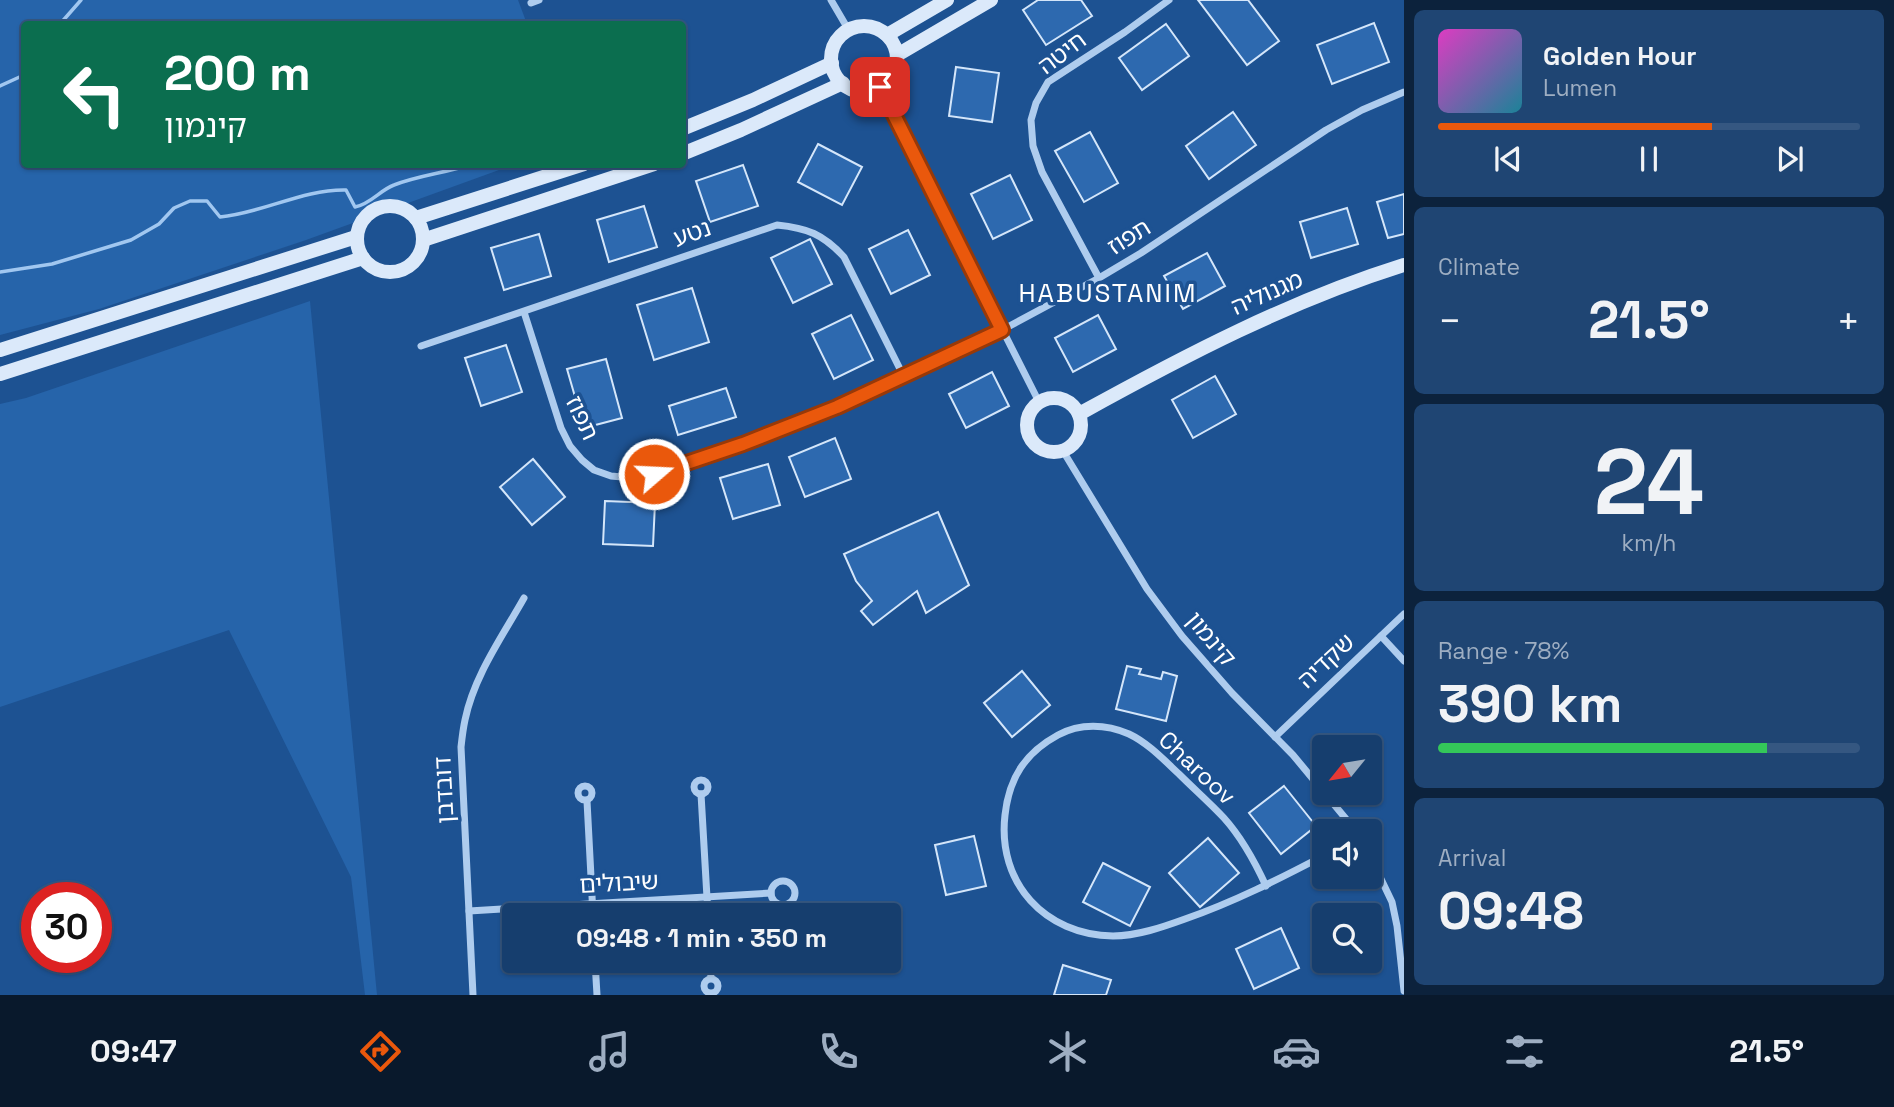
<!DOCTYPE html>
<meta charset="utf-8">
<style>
:root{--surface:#163e6e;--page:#1f4573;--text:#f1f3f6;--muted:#9eaec2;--line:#355781;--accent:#ea580c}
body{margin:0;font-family:"Space Grotesk","Noto Sans Hebrew",sans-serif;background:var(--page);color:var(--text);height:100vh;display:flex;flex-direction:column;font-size:26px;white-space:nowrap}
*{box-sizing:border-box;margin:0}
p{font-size:23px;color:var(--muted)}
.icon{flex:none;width:38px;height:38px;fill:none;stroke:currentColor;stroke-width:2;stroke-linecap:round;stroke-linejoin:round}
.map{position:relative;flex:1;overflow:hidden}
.side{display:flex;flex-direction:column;gap:10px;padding:10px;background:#0c223c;width:490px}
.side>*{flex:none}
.guide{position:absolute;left:21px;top:21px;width:665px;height:147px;border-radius:7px;box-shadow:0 2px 5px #0004,0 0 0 2px var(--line);background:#0b6e4f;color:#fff;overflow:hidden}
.needle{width:46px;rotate:240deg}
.fabs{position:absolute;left:1312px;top:735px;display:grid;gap:14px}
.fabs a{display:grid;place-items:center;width:70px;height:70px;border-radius:7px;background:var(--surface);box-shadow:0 2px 5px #0004,0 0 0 2px var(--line);font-size:35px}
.speed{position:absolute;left:21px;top:882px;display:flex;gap:14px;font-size:35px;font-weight:700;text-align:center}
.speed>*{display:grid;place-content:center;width:91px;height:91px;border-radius:50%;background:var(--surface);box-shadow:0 2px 5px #0004,0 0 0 2px var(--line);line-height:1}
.speed .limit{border:10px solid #d22;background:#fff;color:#111}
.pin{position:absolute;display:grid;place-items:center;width:60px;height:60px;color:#fff;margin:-30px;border-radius:14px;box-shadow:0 4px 10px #0006}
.me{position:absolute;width:77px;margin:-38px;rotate:71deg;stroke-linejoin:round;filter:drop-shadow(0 0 5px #0008)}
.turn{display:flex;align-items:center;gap:24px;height:147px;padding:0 28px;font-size:32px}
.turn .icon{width:91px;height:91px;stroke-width:2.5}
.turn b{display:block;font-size:49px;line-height:60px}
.big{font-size:52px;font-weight:800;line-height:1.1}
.side .widget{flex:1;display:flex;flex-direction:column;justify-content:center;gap:10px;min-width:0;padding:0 24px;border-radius:10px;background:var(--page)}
.side .dial{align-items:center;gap:0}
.dial b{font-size:91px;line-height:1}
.song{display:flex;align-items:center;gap:21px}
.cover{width:84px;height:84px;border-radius:10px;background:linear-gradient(135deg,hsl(310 70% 55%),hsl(190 70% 35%))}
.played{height:7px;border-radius:4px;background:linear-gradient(90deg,var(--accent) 65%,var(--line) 65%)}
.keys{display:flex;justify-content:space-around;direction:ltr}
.heat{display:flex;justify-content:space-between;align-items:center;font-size:38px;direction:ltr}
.charge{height:10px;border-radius:5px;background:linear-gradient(90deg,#34c759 78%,var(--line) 0)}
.trip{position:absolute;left:502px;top:903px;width:399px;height:70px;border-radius:7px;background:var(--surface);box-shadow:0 2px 5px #0004,0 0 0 2px var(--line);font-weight:800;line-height:70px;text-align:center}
.dock{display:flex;height:112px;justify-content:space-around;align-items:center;background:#09192c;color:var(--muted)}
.dock .icon{width:49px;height:49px}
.dock .selected{color:var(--accent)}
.dock b{font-size:32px;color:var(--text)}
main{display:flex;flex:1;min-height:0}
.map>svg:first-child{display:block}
</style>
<main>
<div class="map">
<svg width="1404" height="995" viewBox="0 0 1404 995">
<rect width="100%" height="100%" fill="#1d5292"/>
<g fill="#2664aa">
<path d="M0,0H518L527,24H24V164L513,165L306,240L99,309L0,335Z"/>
<path d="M310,301L377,995H365L351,877L229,630L0,707V404L26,398Z"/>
</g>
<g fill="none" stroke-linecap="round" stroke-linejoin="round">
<g stroke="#a1c7f0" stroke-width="3.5">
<path d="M60,24L81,0"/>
<path d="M0,86L24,75"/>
<path d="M0,272L52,264L131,240L159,224L174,208L190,201H207L220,217C263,213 303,189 346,190L355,207C371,204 380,190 394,185C420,175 446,173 472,164"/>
</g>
</g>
<g fill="#2d69af" stroke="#d4e6fa" stroke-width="2">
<path d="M1038,0H1081L1092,16L1046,45L1023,10Z"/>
<path d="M1198,0H1248L1279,41L1247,65Z"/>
<path d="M1374,23L1389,62L1332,84L1317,45Z"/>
<path d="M1166,24L1189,56L1142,90L1119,58Z"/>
<path d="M956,67L999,73L992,122L949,116Z"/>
<path d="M1233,112L1256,145L1209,179L1186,146Z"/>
<path d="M1090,132L1118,183L1084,202L1055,151Z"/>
<path d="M818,144L862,167L842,205L798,182Z"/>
<path d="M743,165L758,206L710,222L696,181Z"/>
<path d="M1010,175L1032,220L993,239L971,194Z"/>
<path d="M1404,194V234L1388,238L1377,202Z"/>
<path d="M644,206L657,247L609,262L597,220Z"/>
<path d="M1347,208L1358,244L1311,258L1300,222Z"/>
<path d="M908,230L930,275L891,294L869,249Z"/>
<path d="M539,234L551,276L504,290L491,248Z"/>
<path d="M810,239L832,284L793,303L771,258Z"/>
<path d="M1207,253L1225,286L1183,309L1164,276Z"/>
<path d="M692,288L709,342L654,360L637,305Z"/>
<path d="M851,315L873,360L834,379L812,334Z"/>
<path d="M1098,315L1116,349L1073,372L1055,338Z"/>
<path d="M506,345L522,392L481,406L465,358Z"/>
<path d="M606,359L622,418L584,428L567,369Z"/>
<path d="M992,372L1009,406L966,428L949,394Z"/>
<path d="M1215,376L1236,414L1193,438L1172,400Z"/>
<path d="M726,388L736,417L678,435L669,406Z"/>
<path d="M835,438L851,479L805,497L789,457Z"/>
<path d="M533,459L565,497L532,525L500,487Z"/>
<path d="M768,464L780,505L733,519L720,478Z"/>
<path d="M605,501L655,503L653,546L603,544Z"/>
<path d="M938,512L969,585L926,613L917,591L873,625L861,611L872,601L856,581L844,554Z"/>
<path d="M1127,666L1141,669L1139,674L1161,679L1163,672L1177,676L1166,721L1116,709Z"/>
<path d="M1022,671L1050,705L1012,737L984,703Z"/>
<path d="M1284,786L1316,826L1281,854L1249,813Z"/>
<path d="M974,836L986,886L946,895L935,845Z"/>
<path d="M1208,838L1239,873L1200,907L1169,873Z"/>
<path d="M1103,863L1150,887L1130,926L1083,902Z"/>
<path d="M1281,928L1299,968L1254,989L1236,949Z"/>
<path d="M1063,965L1111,980L1106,995H1054Z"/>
</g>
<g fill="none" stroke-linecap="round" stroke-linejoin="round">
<g stroke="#aeccee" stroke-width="7">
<path d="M831,0L848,29"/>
<path d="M531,3L539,0"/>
<path d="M880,87L1039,402"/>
<path d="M1099,278L1042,172L1033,146L1031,120L1036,103L1048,82L1125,32L1169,0"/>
<path d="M524,312L561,428L570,446L582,460L594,470L611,476L633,478L655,474L743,444L837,407L1002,330L1099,278L1141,253L1326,130L1362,110L1404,92"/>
<path d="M421,346L777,225C807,228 823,234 844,257L904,377"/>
<path d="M1063,451L1147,589L1182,636L1232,693L1293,755L1356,831"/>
<path d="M1381,636L1404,661"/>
<path d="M1275,737L1404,614"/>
<circle cx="701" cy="787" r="7"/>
<circle cx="585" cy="793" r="7"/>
<path d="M701,794L708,915"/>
<path d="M587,801L593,915"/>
<path d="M1370,856L1392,902L1397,926L1404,991"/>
<circle cx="783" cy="893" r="12"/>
<path d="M1266,886C1255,862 1242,838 1224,818C1210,803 1194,789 1179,774C1164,760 1148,743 1129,734C1106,724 1080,723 1058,735C1025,753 1009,778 1005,815C997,883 1045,935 1113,936C1137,936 1163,927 1185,919C1234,902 1279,879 1325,855"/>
<path d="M469,911L771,893"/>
<path d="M595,961L597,995"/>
<path d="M710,961L711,978"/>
<circle cx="711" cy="986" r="7"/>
<path d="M473,995L461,747C462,738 463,729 465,720C474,676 502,637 524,598"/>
</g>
<g stroke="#dbe9fa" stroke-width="14">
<circle cx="864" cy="59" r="33"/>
<path d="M887,35L947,0"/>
<path d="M897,55L991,0"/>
<path d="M682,129L753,100L832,63"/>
<path d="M682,154L741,130L843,83"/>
<circle cx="390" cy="239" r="33"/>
<path d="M416,218L584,164"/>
<path d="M423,240L654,164"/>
<path d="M0,350L356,237"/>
<path d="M0,374L363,258"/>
<circle cx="1054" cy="425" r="27"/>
<path d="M1079,414C1184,356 1289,301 1404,265"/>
</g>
</g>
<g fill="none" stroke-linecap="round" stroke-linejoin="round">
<g stroke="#983908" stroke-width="18">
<path id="route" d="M654,474L743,444L837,407L1002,330L880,87"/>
</g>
<use href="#route" stroke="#ea580c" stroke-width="12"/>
</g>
<g text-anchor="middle" stroke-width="7" stroke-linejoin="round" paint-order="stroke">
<g font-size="24" fill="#fff" stroke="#1d5292">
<text transform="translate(1062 53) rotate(-37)" y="8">חיטה</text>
<text transform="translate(692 233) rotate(-19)" y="8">נטע</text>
<text transform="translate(1129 237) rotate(-32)" y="8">תפוז</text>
<text transform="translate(1267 293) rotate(-24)" y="8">מגנוליה</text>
<text transform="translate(582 418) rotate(65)" y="8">תפוז</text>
<text transform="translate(1211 639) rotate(50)" y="8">קינמון</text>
<text transform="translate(1326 661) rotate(-43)" y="8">שקדיה</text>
<text transform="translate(1197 768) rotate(43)" y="8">Charoov</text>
<text transform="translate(444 790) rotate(-93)" y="8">דובדבן</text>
<text transform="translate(619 883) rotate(-3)" y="8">שיבולים</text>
</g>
<g font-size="26" letter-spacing="2" fill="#fff" stroke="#1d5292">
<text x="1108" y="302">HABUSTANIM</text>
</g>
</g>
</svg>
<div class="fabs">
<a><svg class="needle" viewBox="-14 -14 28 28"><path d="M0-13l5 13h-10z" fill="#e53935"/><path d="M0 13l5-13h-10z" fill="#9eaec2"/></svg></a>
<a><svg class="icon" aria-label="sound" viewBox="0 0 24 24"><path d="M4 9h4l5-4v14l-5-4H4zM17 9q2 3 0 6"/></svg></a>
<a><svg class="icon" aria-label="search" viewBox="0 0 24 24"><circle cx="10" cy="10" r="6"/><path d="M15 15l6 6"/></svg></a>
</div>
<div class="speed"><div class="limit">30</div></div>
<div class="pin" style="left:880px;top:87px;background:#d93025"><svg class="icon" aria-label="arrive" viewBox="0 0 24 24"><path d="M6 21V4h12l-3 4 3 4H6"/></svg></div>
<svg class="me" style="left:654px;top:474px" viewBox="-20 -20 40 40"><circle r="17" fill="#ea580c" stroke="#fff" stroke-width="3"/><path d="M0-11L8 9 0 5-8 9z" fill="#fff"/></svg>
<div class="trip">09:48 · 1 min · 350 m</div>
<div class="guide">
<div class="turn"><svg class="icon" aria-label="left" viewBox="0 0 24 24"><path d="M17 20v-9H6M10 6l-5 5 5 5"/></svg><div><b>200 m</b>קינמון</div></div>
</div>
</div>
<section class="side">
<div class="widget">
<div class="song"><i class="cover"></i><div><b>Golden Hour</b><p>Lumen</p></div></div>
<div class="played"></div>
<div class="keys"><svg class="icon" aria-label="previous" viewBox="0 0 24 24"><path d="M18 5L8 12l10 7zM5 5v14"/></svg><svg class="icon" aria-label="pause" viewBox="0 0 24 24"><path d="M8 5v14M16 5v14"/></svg><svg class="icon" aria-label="next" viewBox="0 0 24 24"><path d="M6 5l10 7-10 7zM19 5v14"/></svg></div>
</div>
<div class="widget"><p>Climate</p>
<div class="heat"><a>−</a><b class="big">21.5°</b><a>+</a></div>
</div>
<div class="widget dial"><b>24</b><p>km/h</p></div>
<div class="widget"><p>Range · 78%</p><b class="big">390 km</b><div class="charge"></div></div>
<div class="widget"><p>Arrival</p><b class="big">09:48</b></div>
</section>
</main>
<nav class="dock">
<b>09:47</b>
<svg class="icon selected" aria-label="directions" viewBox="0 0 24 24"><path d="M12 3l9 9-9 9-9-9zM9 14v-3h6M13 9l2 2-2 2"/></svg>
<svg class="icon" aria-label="music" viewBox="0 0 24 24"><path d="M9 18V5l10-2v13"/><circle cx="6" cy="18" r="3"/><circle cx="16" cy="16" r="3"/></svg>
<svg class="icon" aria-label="phone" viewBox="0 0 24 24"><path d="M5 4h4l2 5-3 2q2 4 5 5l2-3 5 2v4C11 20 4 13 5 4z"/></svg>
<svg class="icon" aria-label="climate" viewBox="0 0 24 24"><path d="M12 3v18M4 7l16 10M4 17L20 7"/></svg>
<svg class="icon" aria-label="car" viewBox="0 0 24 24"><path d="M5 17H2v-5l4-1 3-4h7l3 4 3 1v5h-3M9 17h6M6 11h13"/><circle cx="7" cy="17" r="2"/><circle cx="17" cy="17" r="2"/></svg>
<svg class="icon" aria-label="filters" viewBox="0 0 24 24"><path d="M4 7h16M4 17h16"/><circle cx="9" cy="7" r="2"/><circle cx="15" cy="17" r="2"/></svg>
<b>21.5°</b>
</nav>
